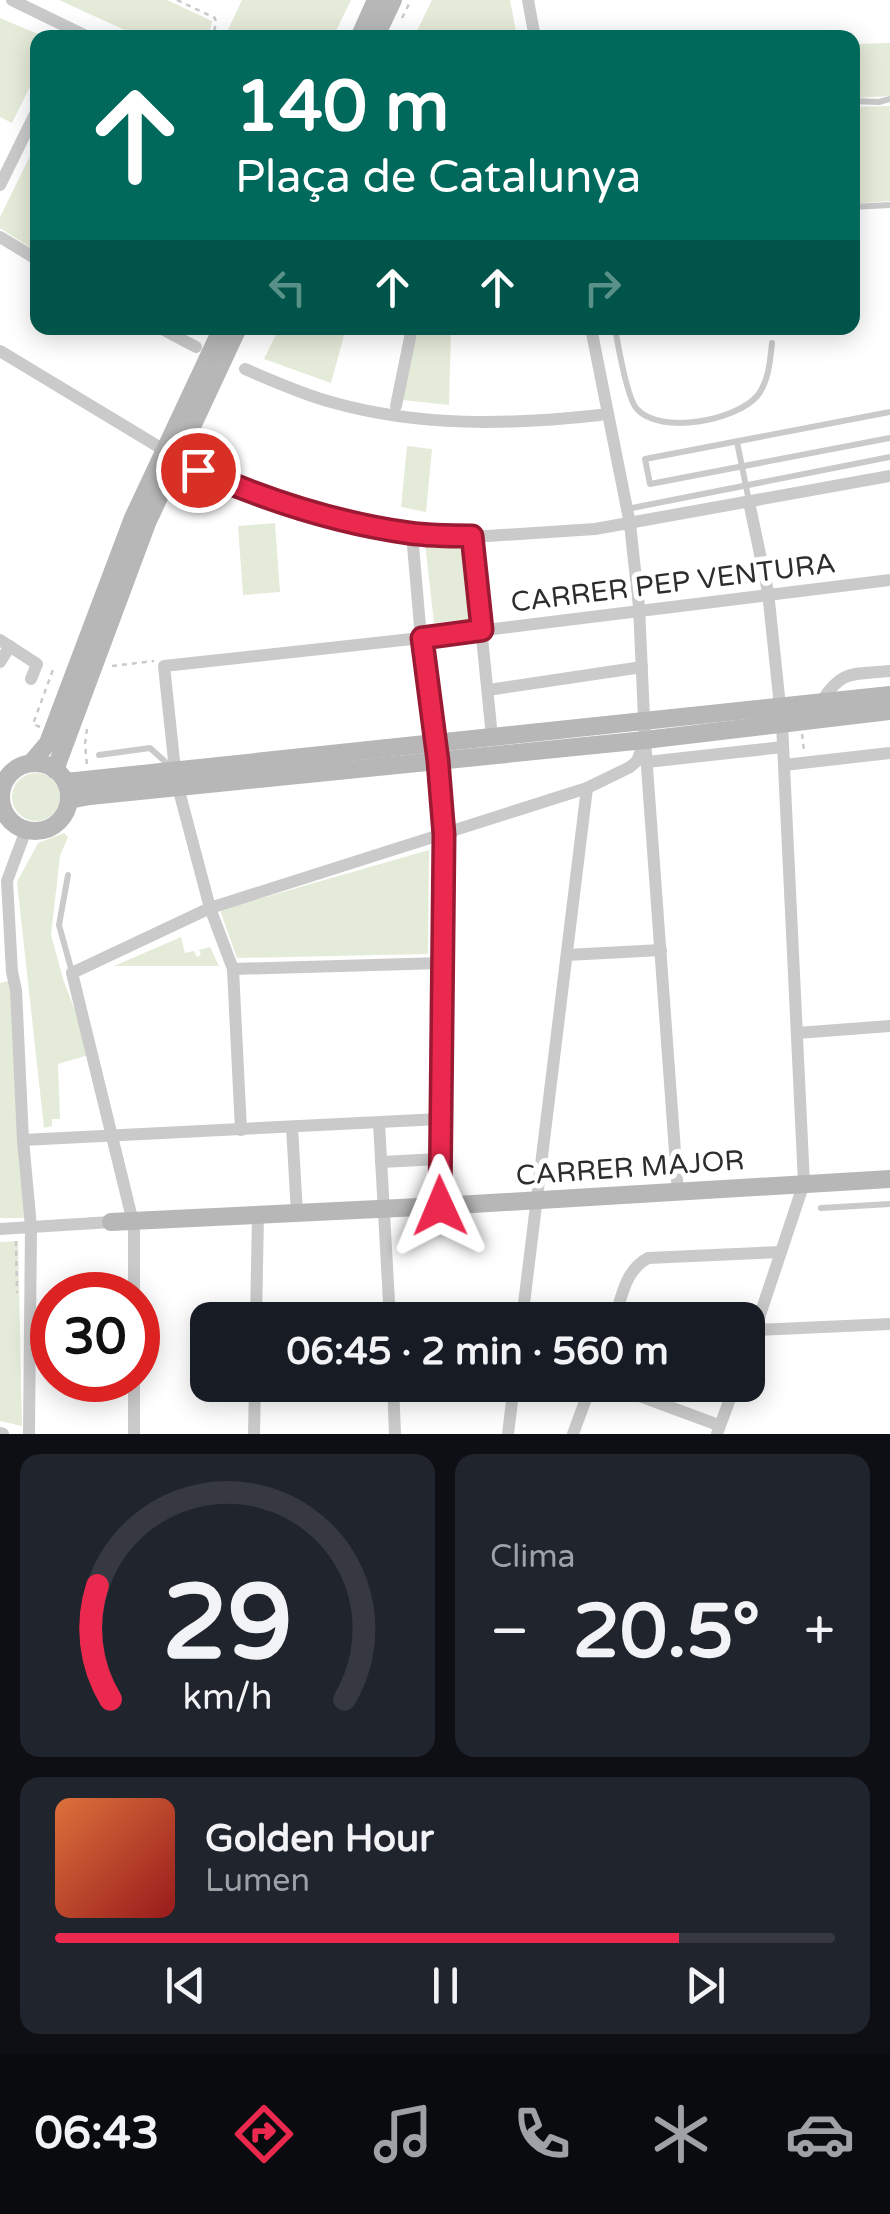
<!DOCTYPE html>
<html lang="es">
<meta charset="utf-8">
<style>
:root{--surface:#171b24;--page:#20242c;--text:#f1f3f6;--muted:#9ea1a6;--line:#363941;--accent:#eb284d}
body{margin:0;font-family:"Varela Round",sans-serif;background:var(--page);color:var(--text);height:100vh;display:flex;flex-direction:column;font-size:38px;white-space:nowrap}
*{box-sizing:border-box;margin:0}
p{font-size:32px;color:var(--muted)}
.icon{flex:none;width:55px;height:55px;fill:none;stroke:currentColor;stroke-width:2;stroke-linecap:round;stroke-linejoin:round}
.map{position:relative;height:1434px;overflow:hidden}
.panel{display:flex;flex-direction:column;gap:20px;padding:20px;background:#0d0f14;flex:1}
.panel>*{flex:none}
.top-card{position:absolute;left:30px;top:30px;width:830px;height:305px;border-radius:20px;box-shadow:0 5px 25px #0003;background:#00695c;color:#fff;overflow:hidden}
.speed{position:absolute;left:30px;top:1272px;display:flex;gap:20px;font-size:50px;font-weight:700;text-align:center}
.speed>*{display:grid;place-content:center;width:130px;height:130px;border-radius:50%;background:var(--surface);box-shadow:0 5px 25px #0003;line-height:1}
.speed .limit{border:15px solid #d22;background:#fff;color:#111}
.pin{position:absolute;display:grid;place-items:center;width:85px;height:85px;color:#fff;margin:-42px;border:5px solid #fff;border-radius:50%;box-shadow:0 2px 10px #0007}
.me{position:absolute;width:110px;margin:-55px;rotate:359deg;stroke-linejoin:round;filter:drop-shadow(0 0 8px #0008)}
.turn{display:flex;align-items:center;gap:35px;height:210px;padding:0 40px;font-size:45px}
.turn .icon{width:130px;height:130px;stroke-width:2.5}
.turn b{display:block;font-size:70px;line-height:85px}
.lanes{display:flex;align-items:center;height:95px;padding:0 40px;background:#0003;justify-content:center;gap:50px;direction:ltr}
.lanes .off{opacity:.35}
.big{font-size:75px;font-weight:800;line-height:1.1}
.panel .card{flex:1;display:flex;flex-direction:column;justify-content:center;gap:15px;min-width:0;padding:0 35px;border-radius:20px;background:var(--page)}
.panel .dial{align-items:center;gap:0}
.dial svg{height:260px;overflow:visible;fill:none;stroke:var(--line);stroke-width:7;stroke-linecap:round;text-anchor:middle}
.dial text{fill:var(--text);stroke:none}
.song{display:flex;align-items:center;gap:30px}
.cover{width:120px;height:120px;border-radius:15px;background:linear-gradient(135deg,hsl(20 70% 55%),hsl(0 70% 35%))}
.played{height:10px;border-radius:5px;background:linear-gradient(90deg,var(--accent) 80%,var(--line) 80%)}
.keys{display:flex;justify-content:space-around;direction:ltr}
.heat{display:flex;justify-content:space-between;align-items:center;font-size:55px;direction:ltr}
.panel .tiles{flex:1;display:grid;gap:20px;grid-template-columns:1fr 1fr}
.card:last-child{grid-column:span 2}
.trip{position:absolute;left:190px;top:1302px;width:575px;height:100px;border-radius:20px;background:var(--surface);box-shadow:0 5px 25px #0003;font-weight:800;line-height:100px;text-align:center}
.tabs{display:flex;height:160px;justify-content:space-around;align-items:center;background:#090b0e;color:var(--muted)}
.tabs .icon{width:70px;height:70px}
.tabs .current{color:var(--accent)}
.tabs b{font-size:45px;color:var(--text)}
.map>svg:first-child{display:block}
</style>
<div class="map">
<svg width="890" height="1434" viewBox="0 0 890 1434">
<rect width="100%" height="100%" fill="#fff"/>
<g fill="#e5ebd9">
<path d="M59,0H167L212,21L209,37H140Z"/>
<path d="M242,0H351L333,37H228L225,36Z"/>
<path d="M432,0H510L517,37H414Z"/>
<path d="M0,18L45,37L38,38L37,72L12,123L0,117Z"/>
<path d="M890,43V96L853,98L852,44Z"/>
<path d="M890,106V201L853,204V107Z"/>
<path d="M37,142L38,252H37L0,228V217Z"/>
<path d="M279,328H346L331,383L264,359Z"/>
<path d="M417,328H451L449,405L402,400Z"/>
<path d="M407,446L432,449L426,512L401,507Z"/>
<path d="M275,523L280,592L243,595L238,526Z"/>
<path d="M425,543L464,545L472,619L434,623Z"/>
<circle cx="36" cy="797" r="24"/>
<path d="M64,833L68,837L60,856L51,935L64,982L92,1054L58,1064L60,1119H52V1126L44,1128L17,882L38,843Z"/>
<path d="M429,850L428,954L237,958L220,910Z"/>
<path d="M181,937L185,953L194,951L197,957L201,955L199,950L210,947L219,966H114Z"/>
<path d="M12,980L24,1218H0V983Z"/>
<path d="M18,1241L22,1426L0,1421V1242Z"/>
</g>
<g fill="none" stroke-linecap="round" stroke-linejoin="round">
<g stroke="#cacaca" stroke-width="2.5" stroke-dasharray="5 5" stroke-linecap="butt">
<path d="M177,0L215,18C217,25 213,31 214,38"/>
<path d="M402,18L411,0"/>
<path d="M858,44L859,92"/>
<path d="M197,459L201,442"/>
<path d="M112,666L154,661"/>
<path d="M40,727L33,724L54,667"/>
<path d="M87,729L85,744L87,766"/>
<path d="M802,734L804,751"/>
<path d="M16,1241L17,1293"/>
</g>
<g stroke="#cacaca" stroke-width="6">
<path d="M852,101L879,102L890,99"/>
<path d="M852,207L890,205"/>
<path d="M615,328C618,345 627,399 637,409C660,435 737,421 758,395C769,380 770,361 772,343"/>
<path d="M890,412L645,459L650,484L890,438"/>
<path d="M737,442L749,501"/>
<path d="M627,509L890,457"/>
<path d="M99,755L150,748L170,766"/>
<path d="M68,875L59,925L72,972"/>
<path d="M821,1208L890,1204"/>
</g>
<g stroke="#cacaca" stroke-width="12">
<path d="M12,0L90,38"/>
<path d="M528,0L535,38"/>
<path d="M0,185L38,108"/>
<path d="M0,237L38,260"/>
<path d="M160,328L196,347"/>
<path d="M591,328L630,524L639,607L645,740L678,1193"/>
<path d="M0,351L164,450"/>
<path d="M245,369C273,381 302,394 331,402C419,427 510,425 600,415"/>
<path d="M396,406L412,328"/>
<path d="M177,458L193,468L236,487L336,520L412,534L472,537L595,529L890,476"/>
<path d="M749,502L768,592L780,706"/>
<path d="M412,534L421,638L439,761L444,835L440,1206"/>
<path d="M472,537L492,737"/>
<path d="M0,640L37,664L31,679"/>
<path d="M0,662L10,646"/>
<path d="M488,690L642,667"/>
<path d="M821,702C843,668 853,675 890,671"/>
<path d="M647,762L783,747"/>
<path d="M784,765L890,753"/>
<path d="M175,770L164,666L421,638L890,580"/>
<path d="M26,830L7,881L12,972L16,990L23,1140L31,1227L29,1434"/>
<path d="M567,955L661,950"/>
<path d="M442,963L233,969L210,908L587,788L630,767L637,761L644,743"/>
<path d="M233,969L241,1130"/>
<path d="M797,1033L890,1026"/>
<path d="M379,1123L390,1320"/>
<path d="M292,1127L297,1213"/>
<path d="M23,1140L440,1119"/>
<path d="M381,1162L440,1159"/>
<path d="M0,1229L111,1222"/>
<path d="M134,1295V1231L131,1214L72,973L210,908L178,787"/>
<path d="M256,1320L258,1214"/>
<path d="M522,1320L587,788"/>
<path d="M614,1320C622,1297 625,1270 648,1258L781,1252"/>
<path d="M755,1330L890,1324"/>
<path d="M748,1351L804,1183L782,724"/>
<path d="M134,1380V1434"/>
<path d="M393,1385L395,1434"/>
<path d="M610,1385L713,1423"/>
<path d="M0,1433L3,1434"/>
<path d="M254,1434L255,1385"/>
<path d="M508,1434L514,1385"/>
<path d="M573,1434L591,1385"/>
<path d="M717,1434L735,1385"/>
</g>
<g stroke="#b7b7b7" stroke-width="18">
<path d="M359,38L376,0"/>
<path d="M375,38L393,0"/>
<circle cx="35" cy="797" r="34"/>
<path d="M31,763L48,743L133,518L222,328"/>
<path d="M55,770L147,523L238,328"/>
<path d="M66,782L890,695"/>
<path d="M69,800L90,796L645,740L890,711"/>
<path d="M111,1222L440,1206L890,1179"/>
</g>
</g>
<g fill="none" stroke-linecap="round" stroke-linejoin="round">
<g stroke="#991a32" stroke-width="25">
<path id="route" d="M198,470C266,500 336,523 409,533C430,536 451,536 472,536L482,630L422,638L438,761L444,835L440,1206"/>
</g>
<use href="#route" stroke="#eb284d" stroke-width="18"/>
</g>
<g text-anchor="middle" stroke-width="10" stroke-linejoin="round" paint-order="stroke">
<g font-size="28" fill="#2d2d2d" stroke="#fff">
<text transform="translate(673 582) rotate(-7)" y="10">CARRER PEP VENTURA</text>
<text transform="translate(630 1167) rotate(-4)" y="10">CARRER MAJOR</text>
</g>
</g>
</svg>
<div class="speed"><div class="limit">30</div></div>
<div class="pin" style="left:198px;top:470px;background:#d93025"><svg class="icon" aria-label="arrive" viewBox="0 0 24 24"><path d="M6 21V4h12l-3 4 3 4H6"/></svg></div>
<svg class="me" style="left:440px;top:1206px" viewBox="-20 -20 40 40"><path d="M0-17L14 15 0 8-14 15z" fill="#eb284d" stroke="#fff" stroke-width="4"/></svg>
<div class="trip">06:45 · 2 min · 560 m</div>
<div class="top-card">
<div class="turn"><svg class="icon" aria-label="ahead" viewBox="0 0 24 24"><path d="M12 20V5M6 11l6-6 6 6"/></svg><div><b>140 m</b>Plaça de Catalunya</div></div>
<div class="lanes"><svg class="icon off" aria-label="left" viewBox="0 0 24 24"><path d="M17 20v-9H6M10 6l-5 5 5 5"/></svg><svg class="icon" aria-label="ahead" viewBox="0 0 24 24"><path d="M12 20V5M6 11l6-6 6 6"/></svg><svg class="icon" aria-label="ahead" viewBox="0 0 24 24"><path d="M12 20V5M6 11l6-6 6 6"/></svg><svg class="icon off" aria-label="right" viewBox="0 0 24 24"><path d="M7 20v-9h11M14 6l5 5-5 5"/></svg></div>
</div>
</div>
<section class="panel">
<div class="tiles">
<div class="card dial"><svg viewBox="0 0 100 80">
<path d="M14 69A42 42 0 1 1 86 69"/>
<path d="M14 69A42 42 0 0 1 10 34" stroke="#eb284d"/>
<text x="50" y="56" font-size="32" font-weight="700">29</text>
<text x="50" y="72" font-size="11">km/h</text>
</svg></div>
<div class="card"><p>Clima</p>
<div class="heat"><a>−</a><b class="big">20.5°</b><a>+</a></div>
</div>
<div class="card">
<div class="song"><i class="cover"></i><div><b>Golden Hour</b><p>Lumen</p></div></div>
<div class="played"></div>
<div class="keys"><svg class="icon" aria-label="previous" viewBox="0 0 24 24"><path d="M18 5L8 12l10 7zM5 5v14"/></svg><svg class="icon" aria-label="pause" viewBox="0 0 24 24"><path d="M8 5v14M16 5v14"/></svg><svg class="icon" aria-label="next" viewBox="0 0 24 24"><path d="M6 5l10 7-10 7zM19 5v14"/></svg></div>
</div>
</div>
</section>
<nav class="tabs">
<b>06:43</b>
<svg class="icon current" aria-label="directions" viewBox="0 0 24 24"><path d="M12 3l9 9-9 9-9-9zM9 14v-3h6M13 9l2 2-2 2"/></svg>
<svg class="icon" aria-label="music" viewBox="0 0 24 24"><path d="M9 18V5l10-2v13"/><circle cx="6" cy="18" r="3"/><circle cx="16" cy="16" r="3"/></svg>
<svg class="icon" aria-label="phone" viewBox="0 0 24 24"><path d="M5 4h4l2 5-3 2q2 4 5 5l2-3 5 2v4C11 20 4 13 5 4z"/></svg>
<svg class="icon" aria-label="climate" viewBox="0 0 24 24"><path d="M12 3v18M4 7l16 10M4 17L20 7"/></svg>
<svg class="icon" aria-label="car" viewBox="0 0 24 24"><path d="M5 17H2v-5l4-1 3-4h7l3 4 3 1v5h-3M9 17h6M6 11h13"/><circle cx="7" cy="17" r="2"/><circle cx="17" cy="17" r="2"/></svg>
</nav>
